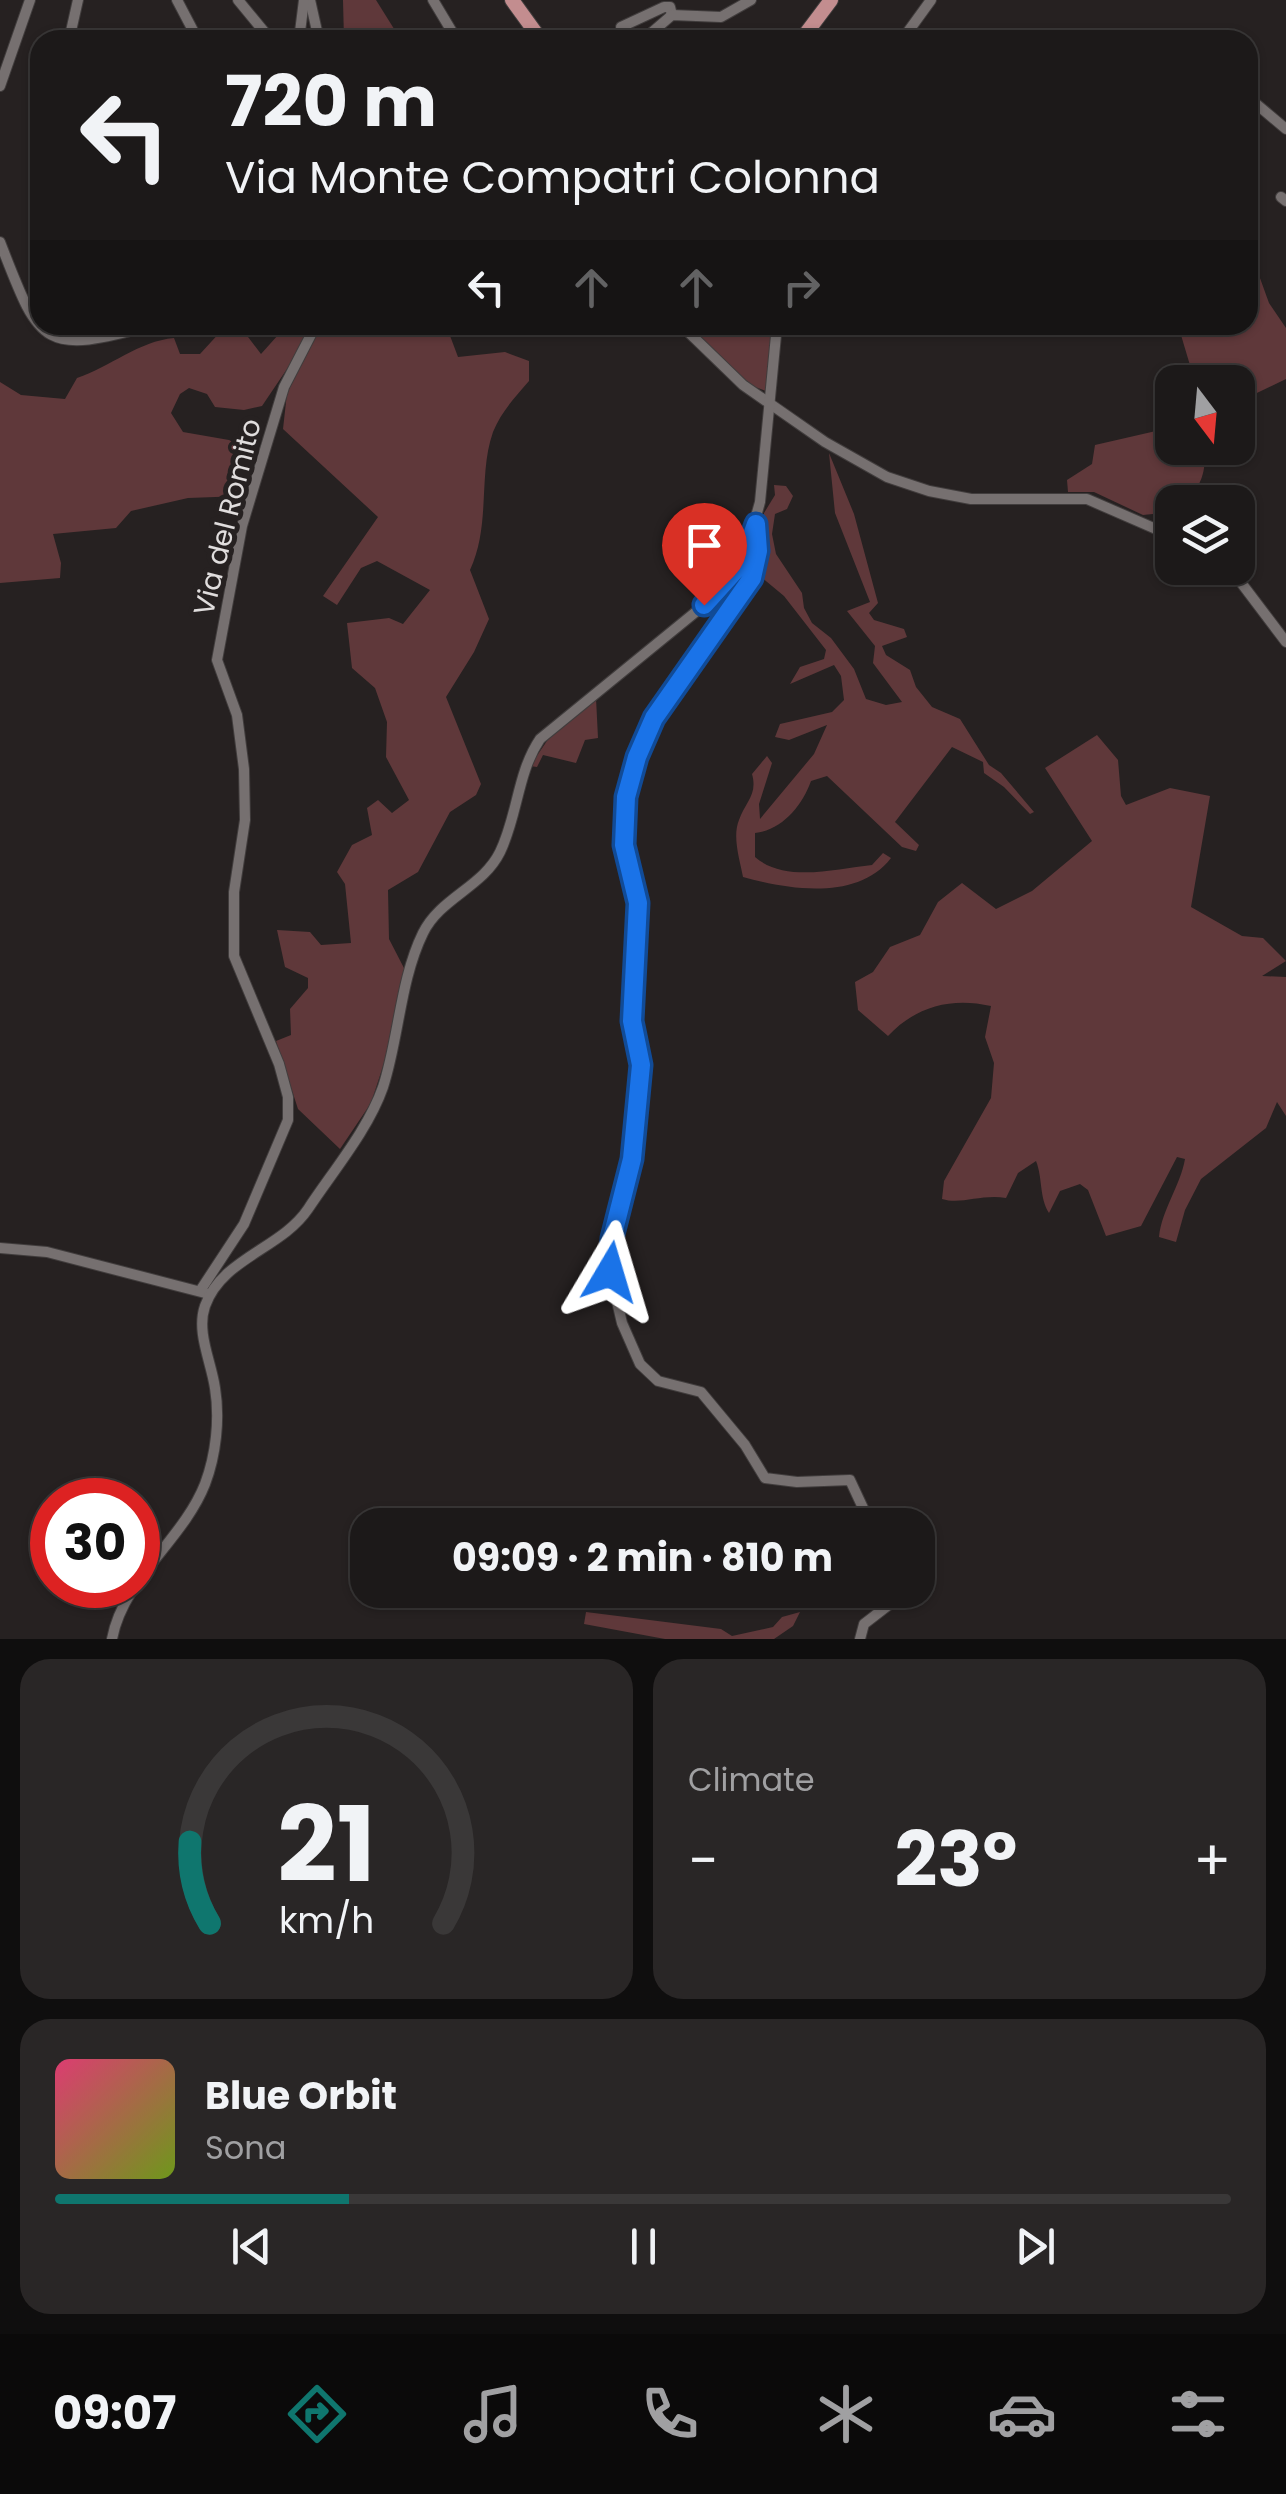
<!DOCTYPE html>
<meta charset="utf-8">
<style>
:root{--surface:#1c1919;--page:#292626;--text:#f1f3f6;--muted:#a0a0a2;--line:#3a3838;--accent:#0f766e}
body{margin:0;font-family:Poppins,sans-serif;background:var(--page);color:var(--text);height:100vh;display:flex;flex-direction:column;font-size:38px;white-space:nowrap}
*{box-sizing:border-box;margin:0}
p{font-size:32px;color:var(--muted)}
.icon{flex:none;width:55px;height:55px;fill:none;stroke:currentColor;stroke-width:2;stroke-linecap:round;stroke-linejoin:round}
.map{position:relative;height:1639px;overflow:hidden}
.drawer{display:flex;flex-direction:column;gap:20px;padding:20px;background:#0f0e0e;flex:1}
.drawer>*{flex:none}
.top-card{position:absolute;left:30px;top:30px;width:1228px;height:305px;border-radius:30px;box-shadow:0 2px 8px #0004,0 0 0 2px var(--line);background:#1c1919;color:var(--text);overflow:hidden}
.needle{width:65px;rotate:164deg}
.fabs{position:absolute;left:1155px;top:365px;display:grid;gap:20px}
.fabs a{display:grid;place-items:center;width:100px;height:100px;border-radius:20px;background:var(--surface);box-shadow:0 2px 8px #0004,0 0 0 2px var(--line);font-size:50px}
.speed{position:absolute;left:30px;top:1478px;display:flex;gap:20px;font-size:50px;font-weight:700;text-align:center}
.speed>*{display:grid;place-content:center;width:130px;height:130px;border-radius:50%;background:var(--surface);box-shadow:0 2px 8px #0004,0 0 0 2px var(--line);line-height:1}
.speed .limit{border:15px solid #d22;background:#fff;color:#111}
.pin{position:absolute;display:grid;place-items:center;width:85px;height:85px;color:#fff;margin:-102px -42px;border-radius:50% 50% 50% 0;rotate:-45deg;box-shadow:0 0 10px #0007}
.pin .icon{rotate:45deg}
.me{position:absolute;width:110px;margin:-55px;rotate:7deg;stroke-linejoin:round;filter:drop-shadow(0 0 8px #0008)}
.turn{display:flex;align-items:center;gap:35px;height:210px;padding:0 30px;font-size:45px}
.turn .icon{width:130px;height:130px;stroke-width:2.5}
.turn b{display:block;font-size:70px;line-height:85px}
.lanes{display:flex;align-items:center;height:95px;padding:0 30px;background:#0003;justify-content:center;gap:50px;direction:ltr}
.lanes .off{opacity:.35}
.big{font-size:75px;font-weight:700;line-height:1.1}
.drawer .widget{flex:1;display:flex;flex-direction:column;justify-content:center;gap:15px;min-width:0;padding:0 35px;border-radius:30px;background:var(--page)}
.drawer .dial{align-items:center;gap:0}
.dial svg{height:260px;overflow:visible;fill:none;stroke:var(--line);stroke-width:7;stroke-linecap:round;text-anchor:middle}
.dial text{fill:var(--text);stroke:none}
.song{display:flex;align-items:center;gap:30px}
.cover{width:120px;height:120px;border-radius:15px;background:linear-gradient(135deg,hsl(340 70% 55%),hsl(80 70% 35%))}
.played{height:10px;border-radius:5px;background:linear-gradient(90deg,var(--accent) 25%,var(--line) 25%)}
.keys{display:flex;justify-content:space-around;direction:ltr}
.heat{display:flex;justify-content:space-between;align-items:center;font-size:55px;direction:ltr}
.drawer .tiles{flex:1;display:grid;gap:20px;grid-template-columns:1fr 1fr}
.widget:last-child{grid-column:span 2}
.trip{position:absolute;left:350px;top:1508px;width:585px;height:100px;border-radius:30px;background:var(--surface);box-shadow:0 2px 8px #0004,0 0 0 2px var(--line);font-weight:700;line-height:100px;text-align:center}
.menu{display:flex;height:160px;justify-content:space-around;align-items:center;background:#0b0a0a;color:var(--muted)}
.menu .icon{width:70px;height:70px}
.menu .on{color:var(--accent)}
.menu b{font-size:45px;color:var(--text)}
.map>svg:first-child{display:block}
</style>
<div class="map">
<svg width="1286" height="1639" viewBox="0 0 1286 1639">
<rect width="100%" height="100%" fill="#262121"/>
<g fill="#5f383a">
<path d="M343,0H376L401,40H344Z"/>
<path d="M1248,245L1269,303L1286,328V379L1238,402V382H1195L1178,325H1248Z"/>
<path d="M287,325H310L293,360L262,406L244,410L215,407L207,394L189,388L180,394L171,413L183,432L229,440L254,453L250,481L243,496L188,498L131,511L116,528L53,534L61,563L60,578L0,583V382L21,395L65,399L77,378C110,367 139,341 174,338L180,354H200L222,330L242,329L261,354Z"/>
<path d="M322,325H446L458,357L505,352L529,361V381C516,396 501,412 493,432C478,474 491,525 470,570L489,619L474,652L446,697L481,784L476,795L450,812L418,872L388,890L389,939L405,970L385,1060L371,1103L340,1149L298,1109L276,1041L291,1035L290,1009L308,988V978L285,967L277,930L310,932L321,945L351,943L345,884L337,872L352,845L372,835L367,808L378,800L392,813L409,800L386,757L387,722L375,688L352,668L347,623L389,618L403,624L430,590L377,561L361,568L337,605L323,596L378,517L283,429L287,393Z"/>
<path d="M685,325H772L766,391L747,384Z"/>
<path d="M1172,418V448H1203C1209,469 1198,502 1172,502V512L1143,515L1094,492H1068L1067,480L1092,464L1095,445L1169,428Z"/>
<path d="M829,453L854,514L878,603L869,613L874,620L904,629L907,637L882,646L886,655L910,670L916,687L932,707L960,719L989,765L1001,773L1034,812L1030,814L1004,787L984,773L983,762L952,747L895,822L919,845L916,851L902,847L827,776L811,781C802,806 782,830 755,833V857C785,883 835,869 872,865L883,853L891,858C858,901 789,890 743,877C740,860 732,837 739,820C745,802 758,795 752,774L767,756L772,763L759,804L760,819L814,754L827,725L789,740L775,737L780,724L832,712L844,700L841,676L834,665L790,684L800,667L824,659L826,650L784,596L760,576L764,513L775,495L774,485L786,486L793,496L787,509L775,514L772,534L776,554L802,593L804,608L812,623L831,638L854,669L866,699L886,705L902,702L873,663L875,646L847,611L870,602L835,513Z"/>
<path d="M596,698L598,738L585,740L576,763L543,755L537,767L530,766L553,732Z"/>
<path d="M1097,735L1118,760L1121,796L1126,805L1170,788L1210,796L1191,907L1242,936L1263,938L1286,961L1262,976L1286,977V1116L1277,1102L1266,1128L1201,1179L1185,1210L1176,1242L1159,1237C1162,1209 1180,1187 1185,1159L1177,1157L1141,1226L1106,1236L1088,1190L1080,1184L1060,1191L1049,1213C1039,1197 1043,1179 1036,1161L1018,1173L1006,1198C981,1194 961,1205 942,1199L944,1181L991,1098L994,1063L985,1037L991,1006C952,997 916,1006 888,1036L858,1010L855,982L873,972L890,947L920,935L938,902L962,883L996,909L1032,891L1092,841L1045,768Z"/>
<path d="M586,1612L721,1629L732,1636L773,1627L782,1617L800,1612L793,1626L774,1639H665L584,1624Z"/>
</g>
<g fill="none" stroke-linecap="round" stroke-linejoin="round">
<g stroke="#413d3d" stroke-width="12">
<g id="minor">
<path d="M177,0L198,40"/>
<path d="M238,0L271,40"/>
<path d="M310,0L319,40"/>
<path d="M433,0L457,40"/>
<path d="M621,27L664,7H670L672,15"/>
<path d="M69,40L78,0"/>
<path d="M299,40L304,0"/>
<path d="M643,40L672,15L721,17L751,0"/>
<path d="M902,40L931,0"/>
<path d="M0,86L30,0"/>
<path d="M1248,97L1286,129"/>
<path d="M1281,197L1286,201"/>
<path d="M0,242C40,345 41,356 153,325"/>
<path d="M681,325L743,385L825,442L887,477L929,491L971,499H1087L1172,536"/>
<path d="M757,534V559L748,584L658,712L640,748L625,797L624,845L638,908L632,1021L641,1060L632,1159L613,1238L610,1272L622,1323L640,1364L658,1381L701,1392L745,1445L765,1478L797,1482L850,1480L871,1525"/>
<path d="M1230,568L1286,642"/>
<path d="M0,1248L47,1252L205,1293"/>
<path d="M200,1291L244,1224L288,1120V1097L279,1064L234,956V892L245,820L244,769L237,715L217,660L242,526L284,387L316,325"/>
<path d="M112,1639C123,1579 183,1540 205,1484C216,1455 220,1419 215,1388C211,1361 196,1332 205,1306C222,1258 281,1249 308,1209C333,1171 368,1130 383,1087C399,1038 400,980 423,933C440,898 483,887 500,852C518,815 517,773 540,739L714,597L743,563L760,502L777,325"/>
<path d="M860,1639L864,1624L908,1590"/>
</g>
</g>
<g stroke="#413d3d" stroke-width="16">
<g id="major">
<path d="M512,0L541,40"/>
<path d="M801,40L831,0"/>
</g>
</g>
<use href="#minor" stroke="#767070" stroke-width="10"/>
<use href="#major" stroke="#c38d8f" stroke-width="14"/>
</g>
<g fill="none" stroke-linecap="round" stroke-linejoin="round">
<g stroke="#114b97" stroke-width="25">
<path id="route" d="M610,1272L612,1238L632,1159L641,1065L632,1021L638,903L624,845L626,797L637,757L654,718L752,578L758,551L756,524L742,563L704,605"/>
</g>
<use href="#route" stroke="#1a73e8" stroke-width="18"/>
</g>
<g text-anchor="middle" stroke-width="10" stroke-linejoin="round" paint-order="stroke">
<g font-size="28" fill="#e0dddd" stroke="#262121">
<text transform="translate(227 517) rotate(-76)" y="10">Via del Romito</text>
</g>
</g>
</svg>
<div class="fabs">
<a><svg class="needle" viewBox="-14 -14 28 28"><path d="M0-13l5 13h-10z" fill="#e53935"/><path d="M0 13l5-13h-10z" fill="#a0a0a2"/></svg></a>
<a><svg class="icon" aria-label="layers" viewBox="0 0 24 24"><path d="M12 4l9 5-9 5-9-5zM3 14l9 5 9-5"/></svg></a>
</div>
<div class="speed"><div class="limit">30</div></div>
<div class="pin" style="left:704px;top:605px;background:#d93025"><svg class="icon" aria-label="arrive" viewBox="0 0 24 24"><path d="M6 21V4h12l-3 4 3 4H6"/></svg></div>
<svg class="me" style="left:610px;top:1272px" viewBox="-20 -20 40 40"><path d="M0-17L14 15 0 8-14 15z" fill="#1a73e8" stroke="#fff" stroke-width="4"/></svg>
<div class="trip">09:09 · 2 min · 810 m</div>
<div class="top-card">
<div class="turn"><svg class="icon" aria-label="left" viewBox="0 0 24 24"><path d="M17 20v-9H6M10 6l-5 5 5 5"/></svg><div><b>720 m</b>Via Monte Compatri Colonna</div></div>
<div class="lanes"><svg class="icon" aria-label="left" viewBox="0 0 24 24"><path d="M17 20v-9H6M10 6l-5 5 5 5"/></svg><svg class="icon off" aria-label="ahead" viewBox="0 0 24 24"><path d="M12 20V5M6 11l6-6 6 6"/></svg><svg class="icon off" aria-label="ahead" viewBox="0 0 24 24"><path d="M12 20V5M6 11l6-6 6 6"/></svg><svg class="icon off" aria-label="right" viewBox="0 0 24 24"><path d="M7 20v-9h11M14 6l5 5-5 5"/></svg></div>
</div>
</div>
<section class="drawer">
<div class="tiles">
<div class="widget dial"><svg viewBox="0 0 100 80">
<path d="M14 69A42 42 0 1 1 86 69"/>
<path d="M14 69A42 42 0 0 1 8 44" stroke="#0f766e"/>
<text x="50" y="56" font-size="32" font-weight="700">21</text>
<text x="50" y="72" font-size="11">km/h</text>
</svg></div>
<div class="widget"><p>Climate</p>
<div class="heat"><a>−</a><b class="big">23°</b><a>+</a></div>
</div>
<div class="widget">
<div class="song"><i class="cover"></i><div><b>Blue Orbit</b><p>Sona</p></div></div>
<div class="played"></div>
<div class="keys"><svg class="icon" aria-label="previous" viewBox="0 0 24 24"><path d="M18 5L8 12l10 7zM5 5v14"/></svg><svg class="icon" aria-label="pause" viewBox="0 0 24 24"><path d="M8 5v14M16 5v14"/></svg><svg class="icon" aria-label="next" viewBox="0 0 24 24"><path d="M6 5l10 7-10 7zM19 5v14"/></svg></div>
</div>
</div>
</section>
<nav class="menu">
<b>09:07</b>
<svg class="icon on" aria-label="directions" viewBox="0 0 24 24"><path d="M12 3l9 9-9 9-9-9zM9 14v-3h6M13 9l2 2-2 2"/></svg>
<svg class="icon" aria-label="music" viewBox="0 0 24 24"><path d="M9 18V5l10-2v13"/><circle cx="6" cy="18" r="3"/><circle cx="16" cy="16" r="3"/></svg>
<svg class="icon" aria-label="phone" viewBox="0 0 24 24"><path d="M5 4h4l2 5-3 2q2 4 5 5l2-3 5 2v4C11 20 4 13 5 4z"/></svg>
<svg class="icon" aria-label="climate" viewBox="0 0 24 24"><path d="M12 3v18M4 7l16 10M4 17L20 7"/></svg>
<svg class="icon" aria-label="car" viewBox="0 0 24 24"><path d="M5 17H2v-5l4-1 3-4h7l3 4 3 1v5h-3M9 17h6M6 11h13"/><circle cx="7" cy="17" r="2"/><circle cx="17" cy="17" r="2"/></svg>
<svg class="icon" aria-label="filters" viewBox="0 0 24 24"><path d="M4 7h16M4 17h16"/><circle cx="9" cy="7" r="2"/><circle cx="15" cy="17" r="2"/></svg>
</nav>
